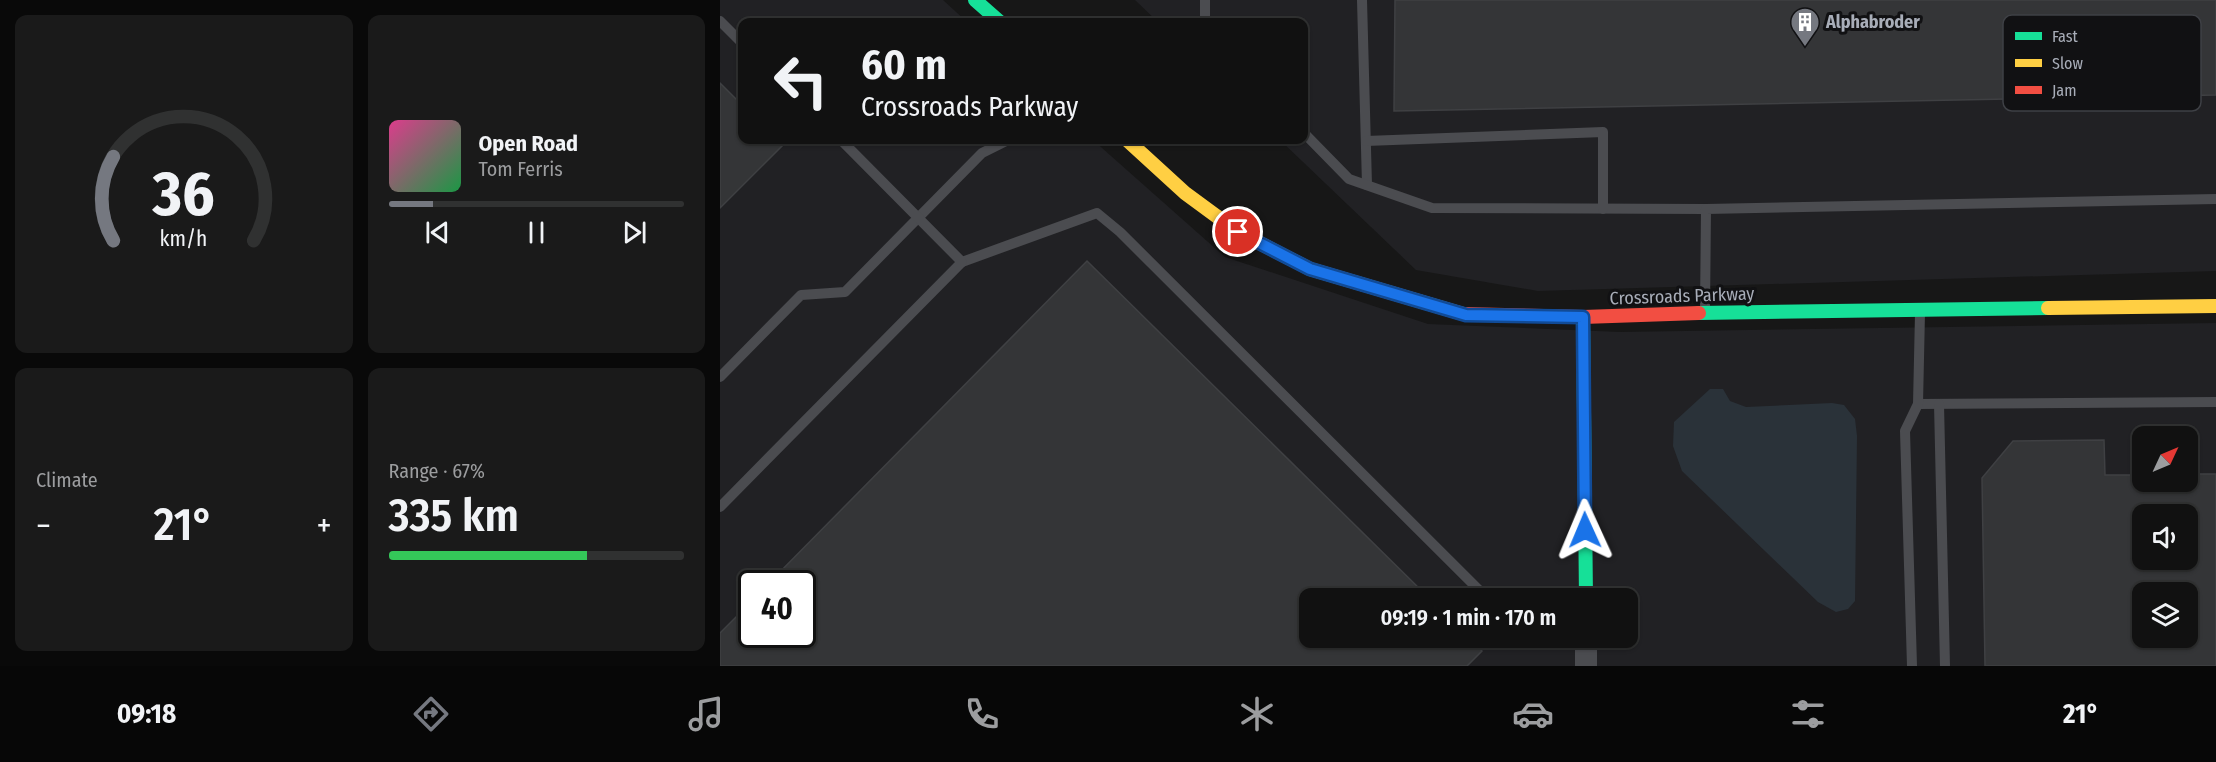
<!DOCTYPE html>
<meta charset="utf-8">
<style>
:root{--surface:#111;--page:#1a1a1a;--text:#f1f3f6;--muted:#9c9d9f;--line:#303131;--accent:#757880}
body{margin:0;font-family:"Fira Sans Condensed",sans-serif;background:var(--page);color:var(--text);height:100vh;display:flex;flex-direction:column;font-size:22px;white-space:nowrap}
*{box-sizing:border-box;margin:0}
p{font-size:20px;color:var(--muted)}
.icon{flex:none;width:33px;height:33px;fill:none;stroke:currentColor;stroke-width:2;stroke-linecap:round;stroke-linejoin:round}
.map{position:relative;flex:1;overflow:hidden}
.details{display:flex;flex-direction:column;gap:15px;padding:15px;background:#090909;width:720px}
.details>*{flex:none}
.hud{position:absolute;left:18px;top:18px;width:570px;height:126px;border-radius:12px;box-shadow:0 2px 4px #0004,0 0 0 2px var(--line);background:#111;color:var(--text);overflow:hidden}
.needle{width:39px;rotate:46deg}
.fabs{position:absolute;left:1412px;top:426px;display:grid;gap:12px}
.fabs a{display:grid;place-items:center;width:66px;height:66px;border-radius:12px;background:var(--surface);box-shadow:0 2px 4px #0004,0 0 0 2px var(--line);font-size:30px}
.speed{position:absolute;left:18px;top:570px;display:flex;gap:12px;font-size:30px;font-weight:700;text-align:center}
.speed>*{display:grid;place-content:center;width:78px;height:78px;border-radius:50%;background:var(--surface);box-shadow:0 2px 4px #0004,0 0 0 2px var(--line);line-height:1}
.speed .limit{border:3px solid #111;border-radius:9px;background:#fff;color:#111}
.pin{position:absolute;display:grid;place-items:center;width:51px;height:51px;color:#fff;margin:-26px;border:3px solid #fff;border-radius:50%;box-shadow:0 2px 6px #0007}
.me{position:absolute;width:66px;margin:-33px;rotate:359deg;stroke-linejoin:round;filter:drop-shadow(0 0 4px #0008)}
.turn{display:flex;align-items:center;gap:21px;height:126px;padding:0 24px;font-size:27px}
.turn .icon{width:78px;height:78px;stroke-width:2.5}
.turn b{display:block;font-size:42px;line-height:51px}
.big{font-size:45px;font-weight:600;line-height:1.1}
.details .widget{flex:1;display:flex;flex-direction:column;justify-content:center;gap:9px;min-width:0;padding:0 21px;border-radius:12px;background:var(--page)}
.details .dial{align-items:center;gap:0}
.dial svg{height:156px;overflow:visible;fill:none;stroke:var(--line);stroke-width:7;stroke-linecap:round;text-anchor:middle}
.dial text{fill:var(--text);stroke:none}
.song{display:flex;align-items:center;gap:18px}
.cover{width:72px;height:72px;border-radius:9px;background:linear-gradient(135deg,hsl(330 70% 55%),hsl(140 70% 35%))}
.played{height:6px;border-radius:3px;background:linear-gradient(90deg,var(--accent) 15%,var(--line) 15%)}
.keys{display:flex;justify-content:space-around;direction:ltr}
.heat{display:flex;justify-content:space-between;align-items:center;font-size:33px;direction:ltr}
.charge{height:9px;border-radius:4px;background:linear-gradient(90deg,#34c759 67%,var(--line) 0)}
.details .tiles{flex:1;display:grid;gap:15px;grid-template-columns:repeat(2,1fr)}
.trip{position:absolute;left:579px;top:588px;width:339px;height:60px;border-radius:12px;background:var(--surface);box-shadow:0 2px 4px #0004,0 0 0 2px var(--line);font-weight:600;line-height:60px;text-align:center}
.tab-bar{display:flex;height:96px;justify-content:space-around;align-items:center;background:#070707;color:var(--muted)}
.tab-bar .icon{width:42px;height:42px}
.tab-bar .selected{color:var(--accent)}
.tab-bar b{font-size:27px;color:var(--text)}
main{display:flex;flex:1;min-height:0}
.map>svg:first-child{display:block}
</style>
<main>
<section class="details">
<div class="tiles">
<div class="widget dial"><svg viewBox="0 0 100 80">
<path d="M14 69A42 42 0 1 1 86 69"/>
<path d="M14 69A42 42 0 0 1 14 26" stroke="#757880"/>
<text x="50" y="56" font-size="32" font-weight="700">36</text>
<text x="50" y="72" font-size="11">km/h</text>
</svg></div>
<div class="widget">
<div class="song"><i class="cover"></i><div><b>Open Road</b><p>Tom Ferris</p></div></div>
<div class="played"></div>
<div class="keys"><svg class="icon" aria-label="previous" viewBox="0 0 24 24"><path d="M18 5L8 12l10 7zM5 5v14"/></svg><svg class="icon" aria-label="pause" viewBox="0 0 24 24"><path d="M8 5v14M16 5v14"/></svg><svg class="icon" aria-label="next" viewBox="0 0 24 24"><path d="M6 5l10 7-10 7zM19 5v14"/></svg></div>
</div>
<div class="widget"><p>Climate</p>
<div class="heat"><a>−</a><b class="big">21°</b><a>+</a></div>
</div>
<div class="widget"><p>Range · 67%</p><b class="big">335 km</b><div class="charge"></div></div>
</div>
</section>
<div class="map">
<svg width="1496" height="666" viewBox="0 0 1496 666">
<rect width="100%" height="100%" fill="#171717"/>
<g fill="#212124" fill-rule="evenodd">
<path d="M0,0H223L247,22H22V140H373L505,257L708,324L900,332L1496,323V666H0ZM1422,436H1467V482H1422ZM1422,514H1467V560H1422ZM32,584H82V634H32ZM1422,592H1467V638H1422ZM590,598H908V638H590Z"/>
<path d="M415,0H1496V271L818,291L696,270L560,140H584V22H438Z"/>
</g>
<path fill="#2a3239" d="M990,389H1003L1010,401L1026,407L1112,403L1124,405L1135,419L1137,436L1135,601L1128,609L1116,612L1098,602L962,471L953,446L954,422Z"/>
<g fill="#343537" stroke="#3f4043" stroke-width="1.5" fill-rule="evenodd">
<path d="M675,0H1496V95L674,111Z"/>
<path d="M0,83L22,105V140H57L63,145L0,208Z"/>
<path d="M367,261L709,598H590V638H748L762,651L747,666H0V633L32,601V634H82V584H48Z"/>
<path d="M1384,440L1385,475H1422V482H1467V474H1496V666H1265L1262,478L1293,441ZM1422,514H1467V560H1422ZM1422,592H1467V638H1422Z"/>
</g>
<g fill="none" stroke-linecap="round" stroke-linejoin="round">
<g stroke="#4b4c50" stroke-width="10">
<path d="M485,0V22"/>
<path d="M642,0L647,185"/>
<path d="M0,21L22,43"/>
<path d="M584,133L629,179L712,208L986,209"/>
<path d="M646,141L883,132V209"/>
<path d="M242,262L377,213L400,232L767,598"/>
<path d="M985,310L986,209L1496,199"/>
<path d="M0,377L81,295L125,292L262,153L288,140"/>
<path d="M1198,404L1496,402"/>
<path d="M1219,404L1225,666"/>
<path d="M0,507L242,262L121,140"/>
<path d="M1192,666L1185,431L1198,404L1200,313"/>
</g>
<path stroke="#4b4c50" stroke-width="22" d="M866,638V666"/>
<g stroke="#16e098" stroke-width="14">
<path d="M255,0L280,22"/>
<path d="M979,313L1328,308"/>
<path d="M863,317L866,598"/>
</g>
<g stroke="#ffcf43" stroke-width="14">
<path d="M407,140L465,193L518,232L590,269L743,314"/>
<path d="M1328,308L1496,306"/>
</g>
<path stroke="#f24e42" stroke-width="14" d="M743,314L863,317L979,313"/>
</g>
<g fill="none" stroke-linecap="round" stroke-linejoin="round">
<g stroke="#114b97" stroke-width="15">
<path id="route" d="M518,232L590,269L746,315L863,317L865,530"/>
</g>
<use href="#route" stroke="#1a73e8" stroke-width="10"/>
</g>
<defs>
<g id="building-pin" transform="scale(1.5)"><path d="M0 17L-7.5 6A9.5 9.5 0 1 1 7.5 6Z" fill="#757880" stroke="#111113"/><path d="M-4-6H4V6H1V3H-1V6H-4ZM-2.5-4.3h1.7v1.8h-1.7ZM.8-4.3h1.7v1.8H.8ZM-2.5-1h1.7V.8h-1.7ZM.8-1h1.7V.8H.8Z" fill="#fff"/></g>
</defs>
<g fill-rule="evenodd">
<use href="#building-pin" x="1085" y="22"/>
</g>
<g text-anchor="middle" stroke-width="6" stroke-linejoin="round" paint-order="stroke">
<g font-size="18" font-weight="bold" fill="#a8adb8" stroke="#111113" text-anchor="start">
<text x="1106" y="28">Alphabroder</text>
</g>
<g font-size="18" fill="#a8adb8" stroke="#111113">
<text transform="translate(962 296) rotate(-2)" y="6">Crossroads Parkway</text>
</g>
</g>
<rect x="1283" y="15" width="198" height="96" rx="9" fill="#111113" stroke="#3e4045" stroke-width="1.5"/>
<rect x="1295" y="32" width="27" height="8" fill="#16e098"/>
<rect x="1295" y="59" width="27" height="8" fill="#ffcf43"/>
<rect x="1295" y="86" width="27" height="8" fill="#f24e42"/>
<g font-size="16" fill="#a8adb8">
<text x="1332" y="42">Fast</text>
<text x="1332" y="69">Slow</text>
<text x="1332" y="96">Jam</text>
</g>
</svg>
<div class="fabs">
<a><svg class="needle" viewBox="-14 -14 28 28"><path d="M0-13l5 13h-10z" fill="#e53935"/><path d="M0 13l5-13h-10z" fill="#9c9d9f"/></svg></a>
<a><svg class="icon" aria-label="sound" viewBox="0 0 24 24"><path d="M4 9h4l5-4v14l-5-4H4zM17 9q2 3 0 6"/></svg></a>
<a><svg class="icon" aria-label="layers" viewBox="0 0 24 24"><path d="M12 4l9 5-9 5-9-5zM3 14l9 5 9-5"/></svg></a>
</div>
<div class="speed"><div class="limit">40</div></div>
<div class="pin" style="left:518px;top:232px;background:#d93025"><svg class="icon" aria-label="arrive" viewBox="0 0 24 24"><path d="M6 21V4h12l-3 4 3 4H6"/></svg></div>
<svg class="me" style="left:865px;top:530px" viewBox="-20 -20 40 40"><path d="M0-17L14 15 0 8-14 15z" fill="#1a73e8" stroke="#fff" stroke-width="4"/></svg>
<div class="trip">09:19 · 1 min · 170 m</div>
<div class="hud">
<div class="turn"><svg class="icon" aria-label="left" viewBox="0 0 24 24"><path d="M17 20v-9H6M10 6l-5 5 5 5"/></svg><div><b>60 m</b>Crossroads Parkway</div></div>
</div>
</div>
</main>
<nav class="tab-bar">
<b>09:18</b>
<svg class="icon selected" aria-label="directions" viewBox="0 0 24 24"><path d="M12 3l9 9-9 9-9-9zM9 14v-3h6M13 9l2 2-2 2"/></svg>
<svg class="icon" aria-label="music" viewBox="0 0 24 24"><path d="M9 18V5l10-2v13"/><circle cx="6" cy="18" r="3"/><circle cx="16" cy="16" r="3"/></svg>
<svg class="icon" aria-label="phone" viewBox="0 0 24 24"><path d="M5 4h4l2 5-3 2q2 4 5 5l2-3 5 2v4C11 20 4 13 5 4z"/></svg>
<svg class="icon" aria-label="climate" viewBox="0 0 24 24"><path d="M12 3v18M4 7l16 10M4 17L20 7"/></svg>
<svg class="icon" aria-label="car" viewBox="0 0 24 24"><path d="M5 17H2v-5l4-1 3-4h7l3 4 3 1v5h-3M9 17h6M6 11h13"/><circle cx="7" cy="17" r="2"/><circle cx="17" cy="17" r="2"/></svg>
<svg class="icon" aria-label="filters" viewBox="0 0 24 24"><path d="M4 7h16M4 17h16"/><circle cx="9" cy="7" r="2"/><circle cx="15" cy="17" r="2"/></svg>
<b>21°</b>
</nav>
